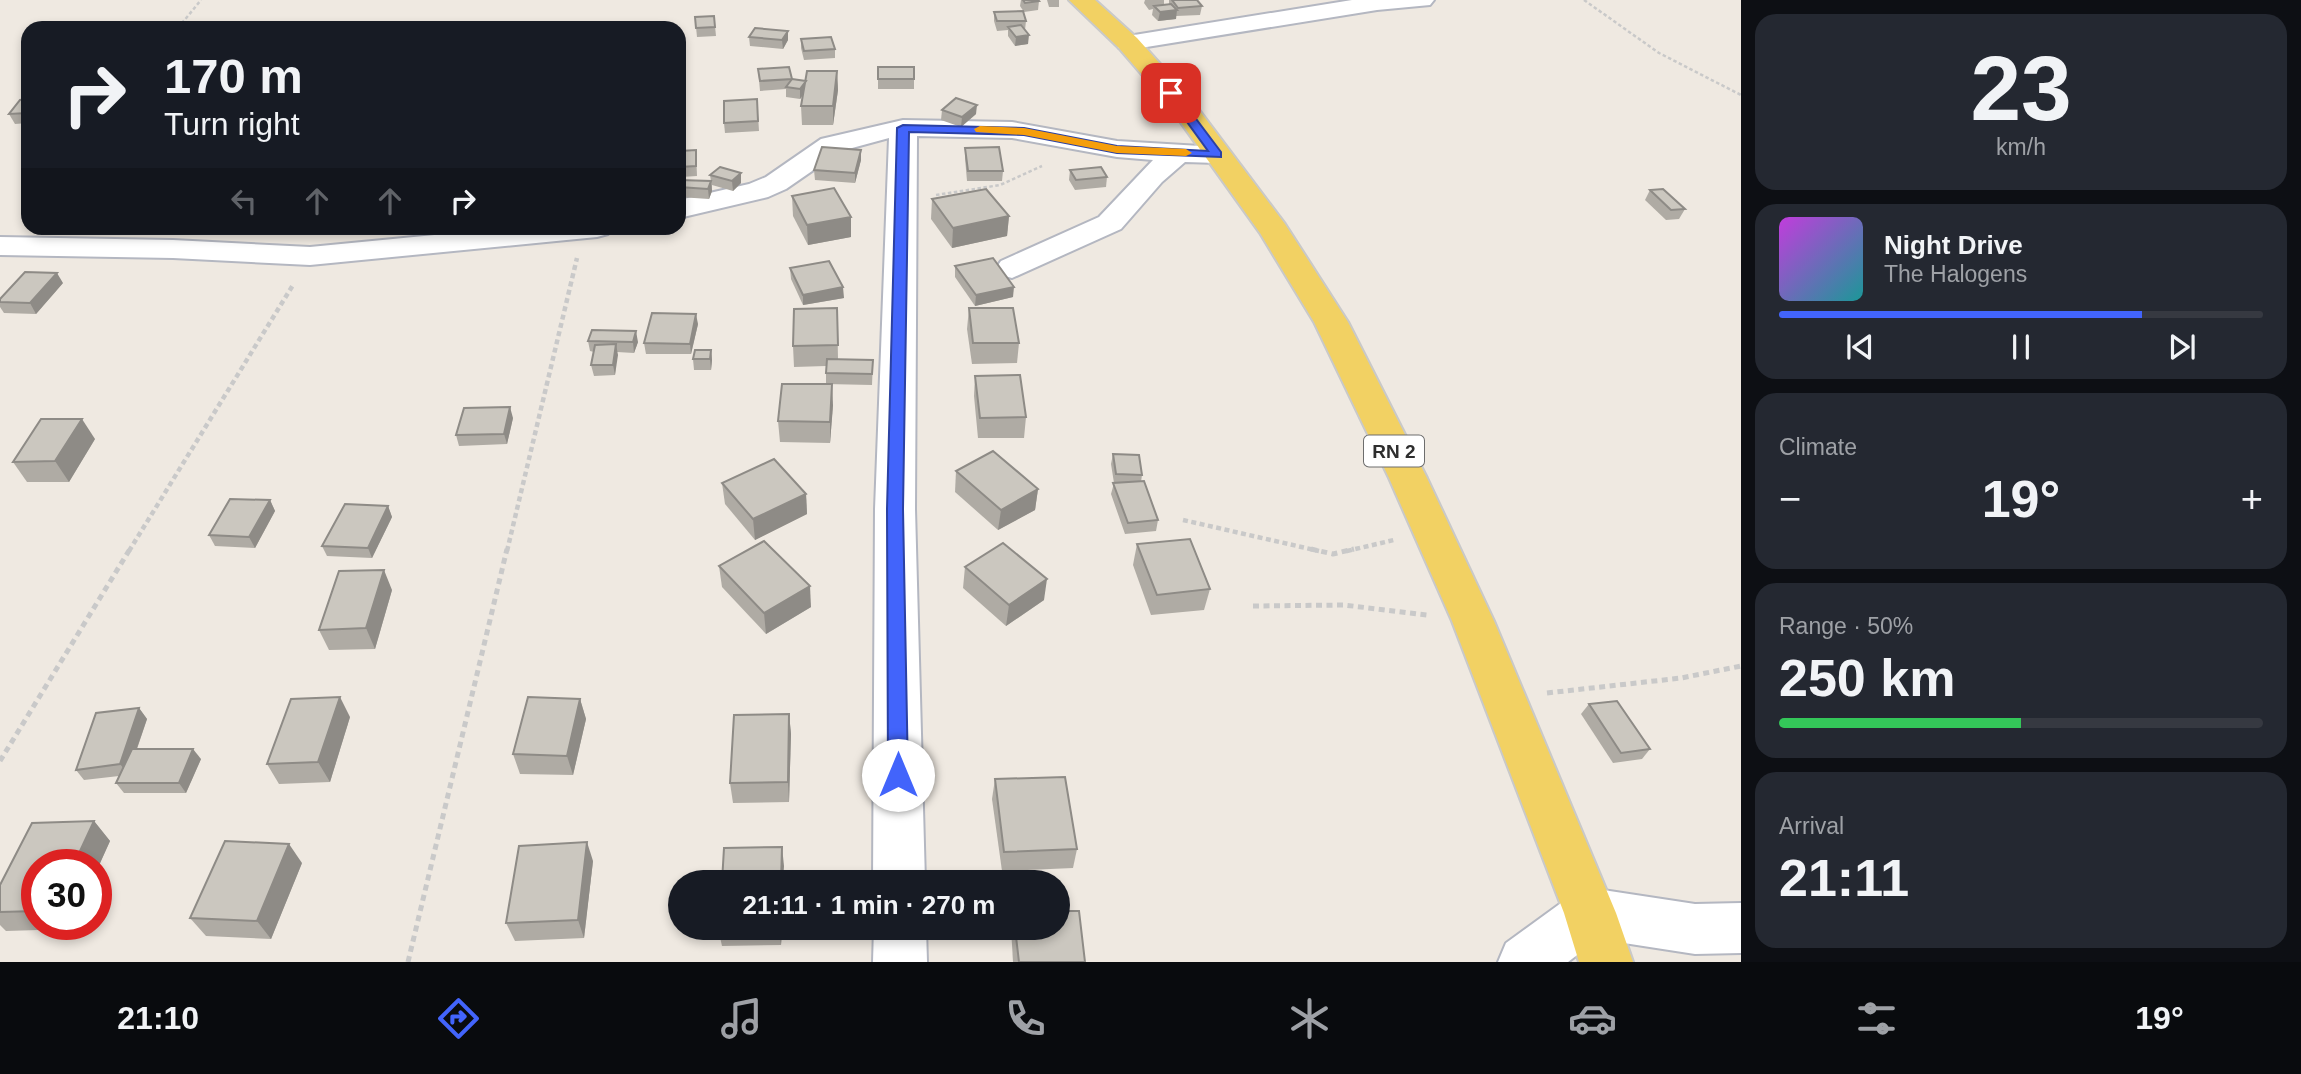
<!DOCTYPE html>
<meta charset="utf-8">
<style>
:root{--surface:#171b24;--page:#242831;--text:#f1f3f6;--muted:#9ea1a6;--line:#363941;--accent:#4264fb}
body{margin:0;font-family:Helvetica,sans-serif;background:var(--page);color:var(--text);height:100vh;display:flex;flex-direction:column;font-size:26px;white-space:nowrap}
*{box-sizing:border-box;margin:0}
p{font-size:23px;color:var(--muted)}
.icon{flex:none;width:38px;height:38px;fill:none;stroke:currentColor;stroke-width:2;stroke-linecap:round;stroke-linejoin:round}
.map{position:relative;flex:1;overflow:hidden}
.drawer{display:flex;flex-direction:column;gap:14px;padding:14px;background:#0d0f14;width:560px}
.drawer>*{flex:none}
.top-card{position:absolute;left:21px;top:21px;width:665px;height:214px;border-radius:21px;box-shadow:0 4px 10px #0003;background:#171b24;color:var(--text);overflow:hidden}
.speed{position:absolute;left:21px;top:849px;display:flex;gap:14px;font-size:35px;font-weight:700;text-align:center}
.speed>*{display:grid;place-content:center;width:91px;height:91px;border-radius:50%;background:var(--surface);box-shadow:0 4px 10px #0003;line-height:1}
.speed .limit{border:10px solid #d22;background:#fff;color:#111}
.pin{position:absolute;display:grid;place-items:center;width:60px;height:60px;color:#fff;margin:-30px;border-radius:14px;box-shadow:0 4px 10px #0006}
.me{position:absolute;width:77px;margin:-38px;rotate:0deg;stroke-linejoin:round;filter:drop-shadow(0 0 5px #0008)}
.turn{display:flex;align-items:center;gap:24px;height:147px;padding:0 28px;font-size:32px}
.turn .icon{width:91px;height:91px;stroke-width:2.5}
.turn b{display:block;font-size:49px;line-height:60px}
.lanes{display:flex;align-items:center;height:66px;padding:0 28px;background:#0003;justify-content:center;gap:35px;direction:ltr}
.lanes .off{opacity:.35}
.big{font-size:52px;font-weight:700;line-height:1.1}
.drawer .card{flex:1;display:flex;flex-direction:column;justify-content:center;gap:10px;min-width:0;padding:0 24px;border-radius:21px;background:var(--page)}
.drawer .dial{align-items:center;gap:0}
.dial b{font-size:91px;line-height:1}
.song{display:flex;align-items:center;gap:21px}
.cover{width:84px;height:84px;border-radius:10px;background:linear-gradient(135deg,hsl(290 70% 55%),hsl(180 70% 35%))}
.played{height:7px;border-radius:4px;background:linear-gradient(90deg,var(--accent) 75%,var(--line) 75%)}
.keys{display:flex;justify-content:space-around;direction:ltr}
.heat{display:flex;justify-content:space-between;align-items:center;font-size:38px;direction:ltr}
.charge{height:10px;border-radius:5px;background:linear-gradient(90deg,#34c759 50%,var(--line) 0)}
.trip{position:absolute;left:668px;top:870px;width:402px;height:70px;border-radius:35px;background:var(--surface);box-shadow:0 4px 10px #0003;font-weight:700;line-height:70px;text-align:center}
.tab-bar{display:flex;height:112px;justify-content:space-around;align-items:center;background:#090b0e;color:var(--muted)}
.tab-bar .icon{width:49px;height:49px}
.tab-bar .on{color:var(--accent)}
.tab-bar b{font-size:32px;color:var(--text)}
main{display:flex;flex:1;min-height:0}
.map>svg:first-child{display:block}
</style>
<main>
<div class="map">
<svg width="1741" height="962" viewBox="0 0 1741 962">
<rect width="100%" height="100%" fill="#efe9e1"/>
<g fill="none" stroke-linecap="round" stroke-linejoin="round">
<g stroke="#b4b7c1" stroke-width="4">
<g id="minor">
<path d="M1352,0H1434L1430,5L1377,10L1128,50L1119,48L1116,43L1119,38L1128,36Z"/>
<path d="M903,120L1012,122L1117,141L1217,147L1227,149L1231,155L1227,161L1217,163L1185,162L1162,182L1121,229L1012,278L1001,275L996,268L1001,261L1099,217L1153,160L1117,157L1012,138L917,136L915,509L925,882H873L875,509L889,138L841,151L786,189L768,197L679,218V200L749,184L766,177L821,139Z"/>
<path d="M507,228H612L608,234L597,237L310,265L173,258L0,255V237L173,240L310,247Z"/>
<path d="M1590,888L1695,904L1741,903V953L1695,954L1598,939L1568,962H1498L1506,943L1572,895Z"/>
<path d="M874,928H926L927,962H873Z"/>
</g>
</g>
<g stroke="#c9c9c9" stroke-width="4">
<path id="major" d="M1069,0H1095L1137,38L1187,94L1285,224L1348,322L1427,478L1494,621L1616,913L1633,962H1579L1564,913L1452,621L1389,478L1314,322L1260,233L1169,106L1119,48Z"/>
</g>
<g stroke="#c9c9c9" stroke-width="2.5" stroke-dasharray="3.5 2.5" stroke-linecap="butt">
<path d="M1584,0L1659,53L1741,95"/>
<path d="M178,28L201,0"/>
<path d="M936,195L1000,185L1042,166"/>
<path d="M23,219L28,205"/>
</g>
<g stroke="#c9c9c9" stroke-width="4.5" stroke-dasharray="5 3.5" stroke-linecap="butt">
<path d="M1183,520L1319,551"/>
<path d="M129,551L293,285"/>
<path d="M507,551L577,258"/>
<path d="M1347,551L1394,540"/>
</g>
<g stroke="#c9c9c9" stroke-width="5" stroke-dasharray="6 4.5" stroke-linecap="butt">
<path d="M1311,549L1333,554L1354,549"/>
<path d="M1253,606L1344,605L1427,615"/>
<path d="M1547,693L1681,678L1741,666"/>
<path d="M0,761L130,549"/>
<path d="M408,962L507,549"/>
</g>
<use href="#minor" fill="#fff" fill-rule="evenodd"/>
<use href="#major" fill="#f2d163" fill-rule="evenodd"/>
</g>
<g fill="#afaba4">
<path d="M1021,0H1038L1039,1L1038,10L1024,12L1020,6Z"/>
<path d="M1047,0H1059V7H1049Z"/>
<path d="M1145,0H1164V5L1169,4V0H1197L1202,6L1200,15L1176,16V19L1158,21L1152,15L1153,9L1149,10L1144,3Z"/>
<path d="M994,12L1026,21L1025,30L1028,44L1015,46L1008,36V30L997,31L994,21Z"/>
<path d="M714,16L716,36L697,37L695,17Z"/>
<path d="M788,31V40L783,49L750,46L749,37Z"/>
<path d="M801,39L835,49V58L804,60L801,48Z"/>
<rect x="878" y="67" width="36" height="22"/>
<path d="M758,69L792,79L805,81L837,71L838,90L833,125H802L801,106L803,96L800,99L786,97V89L760,91Z"/>
<path d="M28,99V123L15,124L9,114Z"/>
<path d="M757,99L759,131L725,133L724,123Z"/>
<path d="M942,110L976,114L961,127L941,120Z"/>
<path d="M965,148L1003,171L1002,181H967L965,158Z"/>
<path d="M696,150L697,176L681,177L680,167Z"/>
<path d="M861,150V160L855,183L815,180L814,170Z"/>
<path d="M1070,170L1107,177L1106,187L1075,190L1069,180Z"/>
<path d="M710,175L741,183L733,191L712,185V191L709,199L679,197V180L711,181Z"/>
<path d="M1650,190L1685,209L1679,219L1666,220L1645,200Z"/>
<path d="M792,196L851,217V237L808,245L793,216Z"/>
<path d="M932,199L1009,216L1007,236L952,248L931,219Z"/>
<path d="M955,266L1013,297L975,306L955,277Z"/>
<path d="M790,268L844,298L803,305L791,279Z"/>
<path d="M63,283L36,314L4,313L0,307V299Z"/>
<path d="M837,308L838,359L873,360L872,385L826,384V366L794,367L793,346Z"/>
<path d="M969,308L1019,343L1017,363L972,364L967,329Z"/>
<path d="M698,324L691,354H646L644,343Z"/>
<path d="M588,341L638,342L634,353L617,352L615,375L594,376L591,365L594,352L590,351Z"/>
<path d="M711,350L712,360L711,370H694L693,359Z"/>
<path d="M975,376L1026,417L1024,438H978L974,396Z"/>
<path d="M833,405L830,443L780,442L778,421Z"/>
<path d="M513,418L507,444L459,446L456,435Z"/>
<path d="M95,439L69,482H27L13,462Z"/>
<path d="M1113,454L1142,475L1141,482L1158,520L1156,531L1125,534L1111,494L1114,483L1111,464Z"/>
<path d="M956,471L1038,489L1035,510L998,530L955,492Z"/>
<path d="M722,483L806,494L807,514L755,540L725,504Z"/>
<path d="M270,500L275,511L255,548L215,546L209,535Z"/>
<path d="M388,506L392,517L372,558L327,556L322,546Z"/>
<path d="M1137,544L1210,589L1204,610L1151,615L1133,565Z"/>
<path d="M719,566L811,607L766,634L722,587Z"/>
<path d="M965,567L1044,600L1006,626L963,588Z"/>
<path d="M392,590L375,649L329,650L319,630Z"/>
<path d="M580,699L586,719L573,775L520,774L513,754Z"/>
<path d="M1589,704L1650,749L1642,759L1613,763L1581,714Z"/>
<path d="M139,708L147,719L137,749L201,759L186,793H124L116,783L119,776L84,780L76,770Z"/>
<path d="M789,714L791,734L789,802L733,803L730,783Z"/>
<path d="M350,717L330,782L279,784L267,764Z"/>
<path d="M995,779L1077,849L1073,868L1002,871L992,799Z"/>
<path d="M94,821L110,841L96,872V864H37V924H73L71,929L6,931L0,925V885L32,823Z"/>
<path d="M593,861L584,938L515,941L506,923Z"/>
<path d="M302,863L271,939L206,936L190,918Z"/>
<path d="M718,928H782L781,945L722,946Z"/>
<path d="M1011,928H1059L1085,962H1013Z"/>
</g>
<g fill="#8e8b86">
<path d="M1177,10L1176,19L1158,21L1160,12Z"/>
<path d="M788,31V40L783,49L782,40Z"/>
<path d="M1029,35L1028,44L1015,46L1016,37Z"/>
<path d="M837,71L838,90L833,125V106Z"/>
<path d="M806,81V90L800,99V89Z"/>
<path d="M977,105L976,114L961,127L962,117Z"/>
<path d="M861,150V160L855,183V173Z"/>
<path d="M741,173V183L733,191L732,181Z"/>
<path d="M711,181L712,191L709,199L708,189Z"/>
<path d="M1009,216L1007,236L952,248L953,228Z"/>
<path d="M851,217V237L808,245L807,225Z"/>
<path d="M57,273L63,283L36,314L30,303Z"/>
<path d="M843,287L844,298L803,305V295Z"/>
<path d="M1014,287L1013,297L975,306L976,295Z"/>
<path d="M696,314L698,324L691,354L690,344Z"/>
<path d="M636,331L638,342L634,353L633,342Z"/>
<path d="M616,344L618,355L615,375L613,365Z"/>
<path d="M711,350L712,360L711,370L710,359Z"/>
<path d="M832,384L833,405L830,443V422Z"/>
<path d="M510,407L513,418L507,444L504,434Z"/>
<path d="M82,419L95,439L69,482L55,461Z"/>
<path d="M1038,489L1035,510L998,530L1001,510Z"/>
<path d="M806,494L807,514L755,540L753,519Z"/>
<path d="M270,500L275,511L255,548L249,537Z"/>
<path d="M388,506L392,517L372,558L368,548Z"/>
<path d="M384,570L392,590L375,649L366,628Z"/>
<path d="M1047,579L1044,600L1006,626L1009,605Z"/>
<path d="M810,586L811,607L766,634L764,613Z"/>
<path d="M340,697L350,717L330,782L318,762Z"/>
<path d="M580,699L586,719L573,775L567,756Z"/>
<path d="M139,708L147,719L128,774L120,764Z"/>
<path d="M789,714L791,734L789,802L788,782Z"/>
<path d="M193,749L201,759L186,793L179,783Z"/>
<path d="M94,821L110,841L96,872V864H74Z"/>
<path d="M587,842L593,861L584,938L578,920Z"/>
<path d="M289,844L302,863L271,939L257,921Z"/>
<path d="M782,847L784,866L783,882H781Z"/>
<path d="M65,924H73L71,929Z"/>
<path d="M779,928H782L781,945Z"/>
</g>
<g fill="#cbc7bf" stroke="#8e8b86" stroke-width="2">
<path d="M1023,0H1038L1039,1L1025,3Z"/>
<path d="M1172,0H1197L1202,6L1178,8Z"/>
<path d="M1171,4L1177,10L1160,12L1154,6Z"/>
<path d="M1023,11L1026,21H997L994,12Z"/>
<path d="M714,16L715,27L696,28L695,17Z"/>
<path d="M1021,25L1029,35L1016,37L1008,27Z"/>
<path d="M755,28L788,31L782,40L749,37Z"/>
<path d="M831,37L835,49L804,51L801,39Z"/>
<path d="M789,67L792,79L760,81L758,69Z"/>
<rect x="878" y="67" width="36" height="12"/>
<path d="M807,71H837L833,106H801Z"/>
<path d="M792,79L806,81L800,89L786,87Z"/>
<path d="M956,98L977,105L962,117L942,110Z"/>
<path d="M28,99V113L9,114L20,100Z"/>
<path d="M757,99L758,121L724,123V101Z"/>
<path d="M822,147L861,150L855,173L814,170Z"/>
<path d="M999,147L1003,171H968L965,148Z"/>
<path d="M696,150V166L680,167V151Z"/>
<path d="M720,167L741,173L732,181L710,175Z"/>
<path d="M1101,167L1107,177L1076,180L1070,170Z"/>
<path d="M679,180L711,181L708,189L679,187Z"/>
<path d="M834,188L851,217L807,225L792,196Z"/>
<path d="M986,189L1009,216L953,228L932,199Z"/>
<path d="M1663,189L1685,209L1671,210L1650,190Z"/>
<path d="M993,258L1014,287L976,295L955,266Z"/>
<path d="M829,261L843,287L803,295L790,268Z"/>
<path d="M25,272L57,273L30,303L0,302V299Z"/>
<path d="M837,308L838,345L793,346L794,309Z"/>
<path d="M969,308H1013L1019,343H973Z"/>
<path d="M652,313L696,314L690,344L644,343Z"/>
<path d="M592,330L636,331L633,342L588,341Z"/>
<path d="M616,344L613,365H591L595,345Z"/>
<path d="M695,350H711L710,359H693Z"/>
<path d="M827,359L873,360L872,374L826,373Z"/>
<path d="M1020,375L1026,417L980,418L975,376Z"/>
<path d="M782,384H832L830,422L778,421Z"/>
<path d="M510,407L504,434L456,435L464,408Z"/>
<path d="M41,419H82L55,461L13,462Z"/>
<path d="M993,451L1038,489L1001,510L956,471Z"/>
<path d="M1113,454L1139,455L1142,475L1116,474Z"/>
<path d="M774,459L806,494L753,519L722,483Z"/>
<path d="M1144,481L1158,520L1128,523L1113,483Z"/>
<path d="M230,499L270,500L249,537L209,535Z"/>
<path d="M345,504L388,506L368,548L322,546Z"/>
<path d="M1190,539L1210,589L1157,595L1137,544Z"/>
<path d="M764,541L810,586L764,613L719,566Z"/>
<path d="M1003,543L1047,579L1009,605L965,567Z"/>
<path d="M384,570L366,628L319,630L339,571Z"/>
<path d="M340,697L318,762L267,764L291,699Z"/>
<path d="M528,697L580,699L567,756L513,754Z"/>
<path d="M1617,701L1650,749L1621,753L1589,704Z"/>
<path d="M139,708L120,764L76,770L96,713Z"/>
<path d="M789,714L788,782L730,783L734,715Z"/>
<path d="M132,749H193L179,783H116Z"/>
<path d="M1065,777L1077,849L1004,852L995,779Z"/>
<path d="M94,821L74,864H37V911L0,912V885L32,823Z"/>
<path d="M225,841L289,844L257,921L190,918Z"/>
<path d="M587,842L578,920L506,923L519,846Z"/>
<path d="M782,847L781,882H722L724,848Z"/>
<path d="M1059,911H1079L1085,962H1019L1015,928H1059Z"/>
</g>
<path fill="#4264fb" stroke="#2b41a3" stroke-width="2" d="M1171,90L1175,91L1221,152V157L1117,153L1024,135L909,132L903,509L908,775L905,782L898,784L891,782L888,775L887,509L897,128L903,125L1024,128L1117,146L1208,151L1166,93Z"/>
<path fill="#f59e0b" d="M980,126L1024,128L1117,146L1186,149L1192,153L1186,156L1117,153L1024,135L976,132L974,129Z"/>
<g text-anchor="middle" stroke-width="6" stroke-linejoin="round" paint-order="stroke">
<rect fill="#fff" stroke="#6d6d6d" stroke-width="2" x="1364" y="435.5" width="60" height="31" rx="5"/>
<g font-size="19" font-weight="bold" fill="#2e2e2e">
<text x="1394" y="458">RN 2</text>
</g>
</g>
</svg>
<div class="speed"><div class="limit">30</div></div>
<div class="pin" style="left:1171px;top:93px;background:#d93025"><svg class="icon" aria-label="arrive" viewBox="0 0 24 24"><path d="M6 21V4h12l-3 4 3 4H6"/></svg></div>
<svg class="me" style="left:898px;top:775px" viewBox="-20 -20 40 40"><circle r="19" fill="#fff"/><path d="M0-13L10 11 0 6-10 11z" fill="#4264fb"/></svg>
<div class="trip">21:11 · 1 min · 270 m</div>
<div class="top-card">
<div class="turn"><svg class="icon" aria-label="right" viewBox="0 0 24 24"><path d="M7 20v-9h11M14 6l5 5-5 5"/></svg><div><b>170 m</b>Turn right</div></div>
<div class="lanes"><svg class="icon off" aria-label="left" viewBox="0 0 24 24"><path d="M17 20v-9H6M10 6l-5 5 5 5"/></svg><svg class="icon off" aria-label="ahead" viewBox="0 0 24 24"><path d="M12 20V5M6 11l6-6 6 6"/></svg><svg class="icon off" aria-label="ahead" viewBox="0 0 24 24"><path d="M12 20V5M6 11l6-6 6 6"/></svg><svg class="icon" aria-label="right" viewBox="0 0 24 24"><path d="M7 20v-9h11M14 6l5 5-5 5"/></svg></div>
</div>
</div>
<section class="drawer">
<div class="card dial"><b>23</b><p>km/h</p></div>
<div class="card">
<div class="song"><i class="cover"></i><div><b>Night Drive</b><p>The Halogens</p></div></div>
<div class="played"></div>
<div class="keys"><svg class="icon" aria-label="previous" viewBox="0 0 24 24"><path d="M18 5L8 12l10 7zM5 5v14"/></svg><svg class="icon" aria-label="pause" viewBox="0 0 24 24"><path d="M8 5v14M16 5v14"/></svg><svg class="icon" aria-label="next" viewBox="0 0 24 24"><path d="M6 5l10 7-10 7zM19 5v14"/></svg></div>
</div>
<div class="card"><p>Climate</p>
<div class="heat"><a>−</a><b class="big">19°</b><a>+</a></div>
</div>
<div class="card"><p>Range · 50%</p><b class="big">250 km</b><div class="charge"></div></div>
<div class="card"><p>Arrival</p><b class="big">21:11</b></div>
</section>
</main>
<nav class="tab-bar">
<b>21:10</b>
<svg class="icon on" aria-label="directions" viewBox="0 0 24 24"><path d="M12 3l9 9-9 9-9-9zM9 14v-3h6M13 9l2 2-2 2"/></svg>
<svg class="icon" aria-label="music" viewBox="0 0 24 24"><path d="M9 18V5l10-2v13"/><circle cx="6" cy="18" r="3"/><circle cx="16" cy="16" r="3"/></svg>
<svg class="icon" aria-label="phone" viewBox="0 0 24 24"><path d="M5 4h4l2 5-3 2q2 4 5 5l2-3 5 2v4C11 20 4 13 5 4z"/></svg>
<svg class="icon" aria-label="climate" viewBox="0 0 24 24"><path d="M12 3v18M4 7l16 10M4 17L20 7"/></svg>
<svg class="icon" aria-label="car" viewBox="0 0 24 24"><path d="M5 17H2v-5l4-1 3-4h7l3 4 3 1v5h-3M9 17h6M6 11h13"/><circle cx="7" cy="17" r="2"/><circle cx="17" cy="17" r="2"/></svg>
<svg class="icon" aria-label="filters" viewBox="0 0 24 24"><path d="M4 7h16M4 17h16"/><circle cx="9" cy="7" r="2"/><circle cx="15" cy="17" r="2"/></svg>
<b>19°</b>
</nav>
